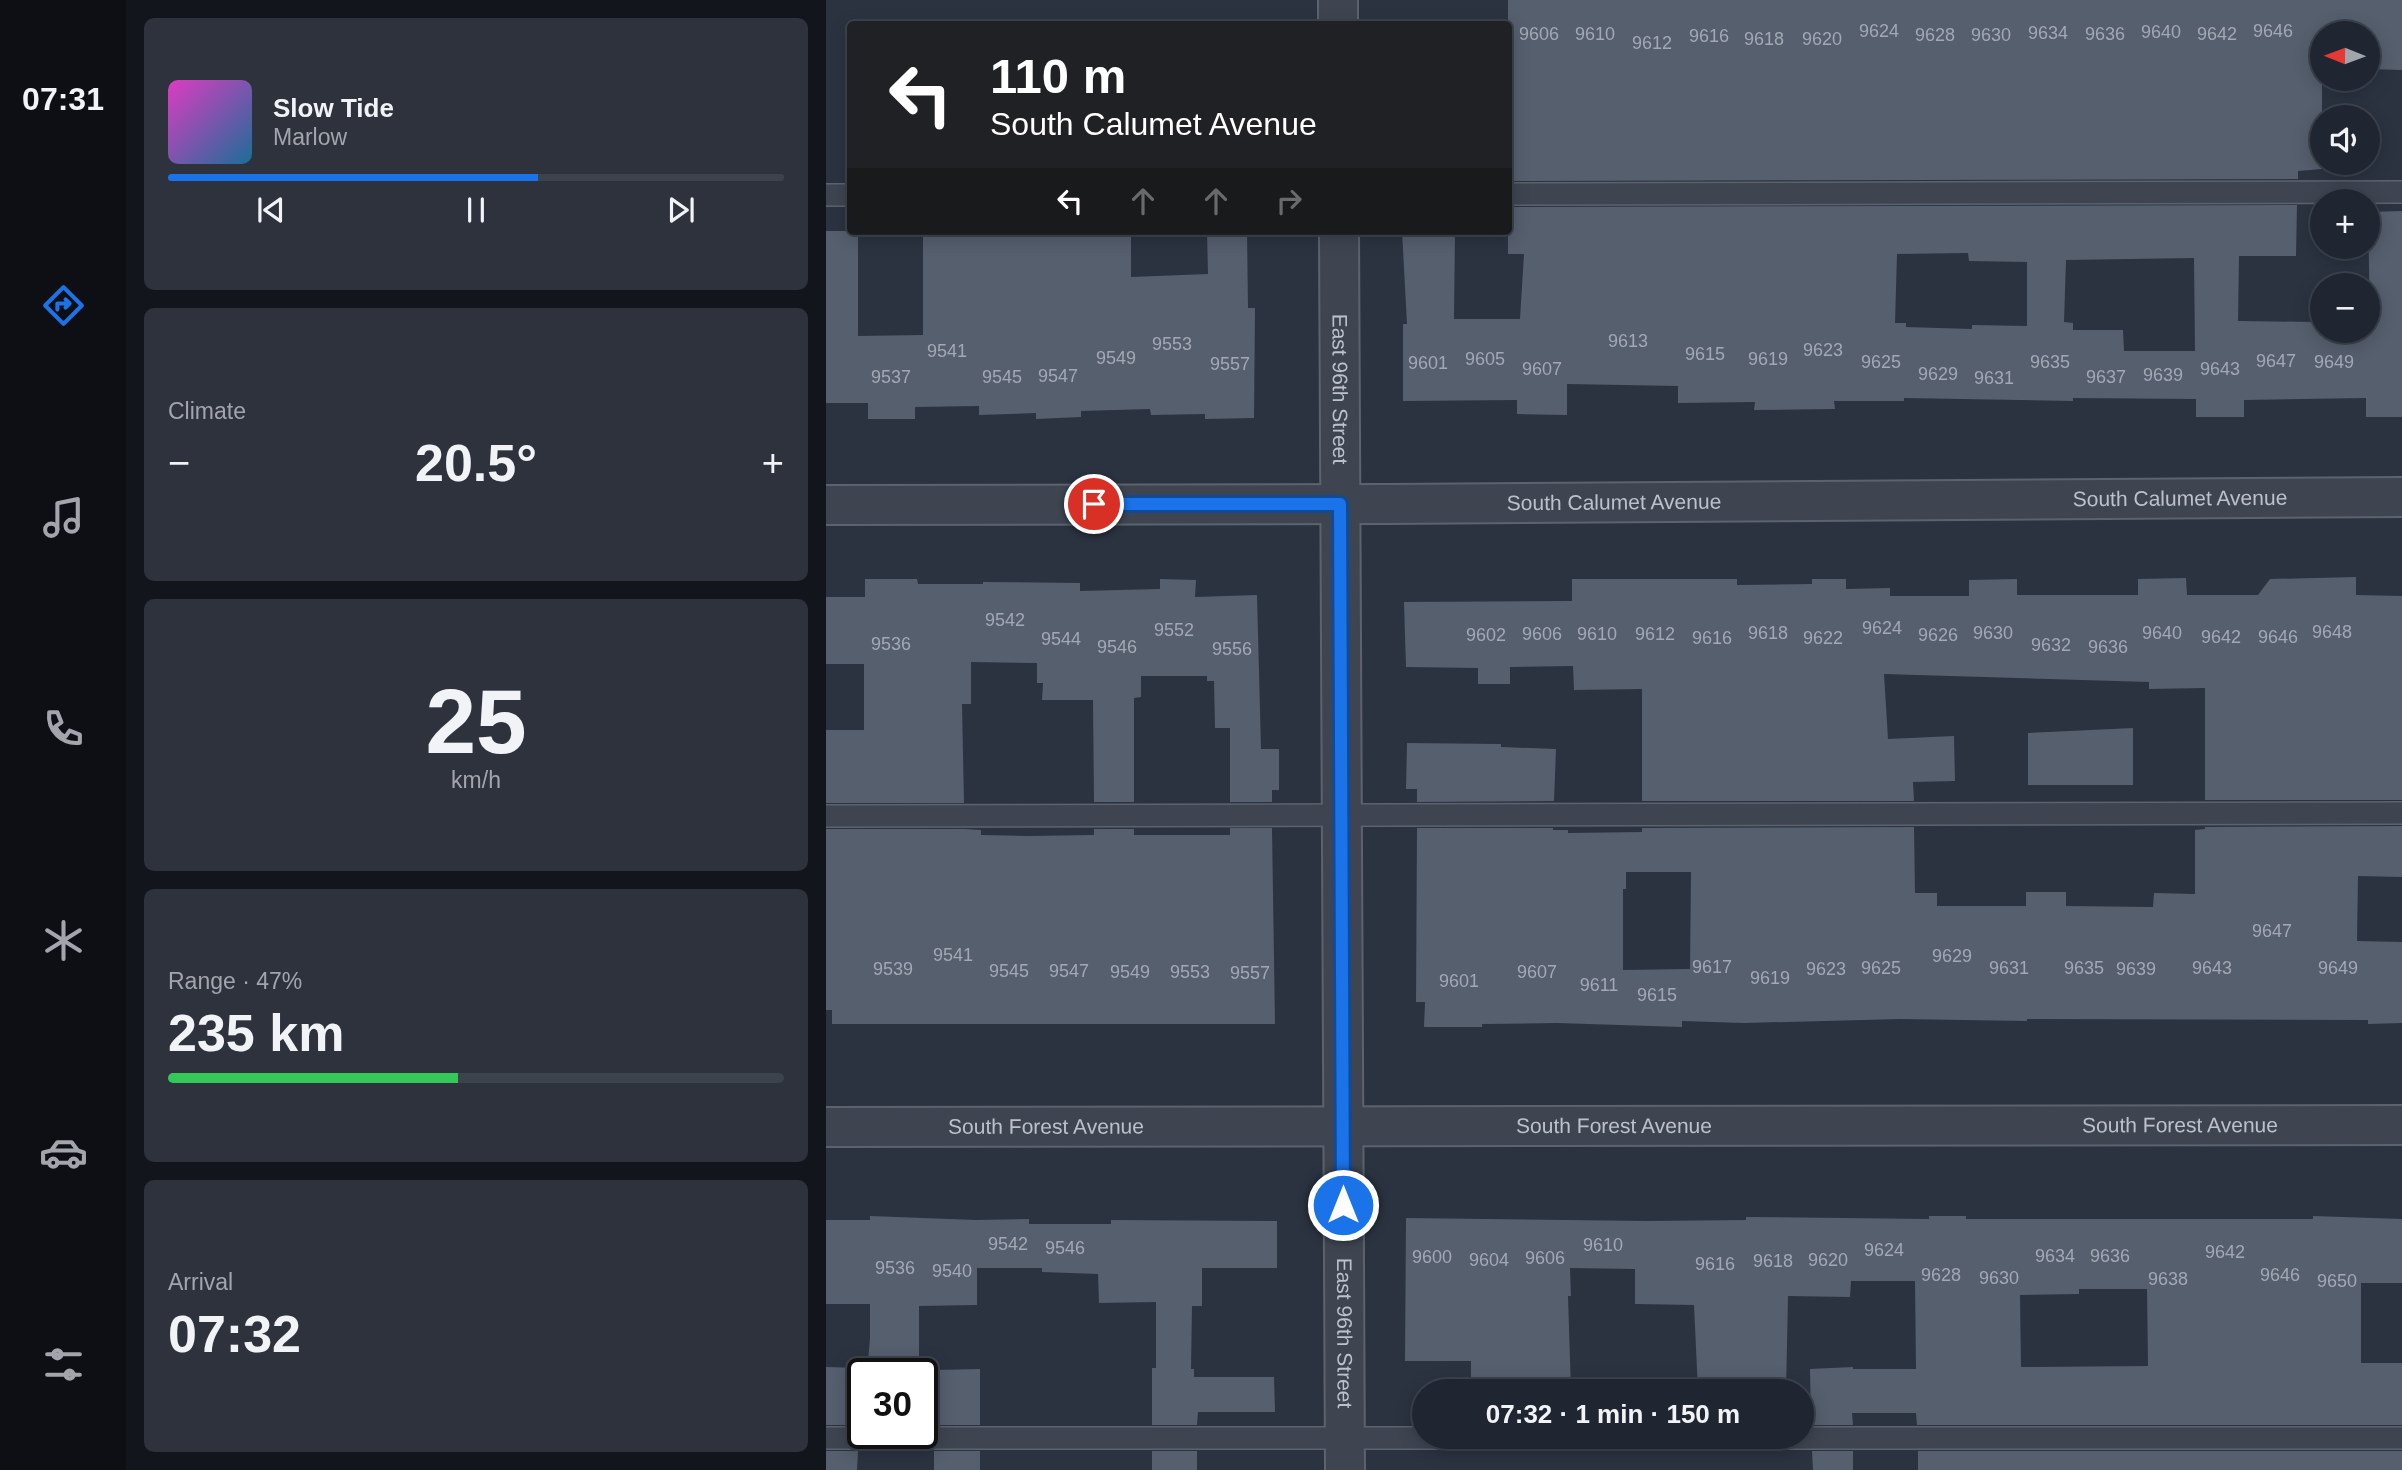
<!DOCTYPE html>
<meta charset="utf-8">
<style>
:root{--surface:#202631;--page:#2d323d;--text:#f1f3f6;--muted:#a2a5ab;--line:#3d434d;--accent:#1a73e8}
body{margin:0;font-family:Arial,sans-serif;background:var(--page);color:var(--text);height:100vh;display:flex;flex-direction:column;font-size:26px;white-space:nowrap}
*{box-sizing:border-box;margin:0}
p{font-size:23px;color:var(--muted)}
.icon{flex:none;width:38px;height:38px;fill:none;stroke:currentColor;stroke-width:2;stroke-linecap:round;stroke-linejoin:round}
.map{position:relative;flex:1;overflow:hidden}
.panel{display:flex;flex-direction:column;gap:18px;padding:18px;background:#12151b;width:700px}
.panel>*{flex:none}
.guide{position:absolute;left:21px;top:21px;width:665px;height:214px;border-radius:7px;box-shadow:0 4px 18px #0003,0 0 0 2px var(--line);background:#202124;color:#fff;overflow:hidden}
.needle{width:46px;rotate:271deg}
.fabs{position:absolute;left:1484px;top:21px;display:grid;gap:14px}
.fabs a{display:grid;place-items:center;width:70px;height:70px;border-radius:50%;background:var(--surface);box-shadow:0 4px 18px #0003,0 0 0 2px var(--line);font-size:35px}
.speed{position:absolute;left:21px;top:1358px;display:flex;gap:14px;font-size:35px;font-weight:700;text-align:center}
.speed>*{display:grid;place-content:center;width:91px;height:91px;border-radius:50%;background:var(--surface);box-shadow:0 4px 18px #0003,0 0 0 2px var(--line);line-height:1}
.speed .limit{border:4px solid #111;border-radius:10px;background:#fff;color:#111}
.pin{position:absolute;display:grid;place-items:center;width:60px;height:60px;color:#fff;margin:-30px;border:4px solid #fff;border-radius:50%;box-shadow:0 2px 7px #0007}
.me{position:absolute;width:77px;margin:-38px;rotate:0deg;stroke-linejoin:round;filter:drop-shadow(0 0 5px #0008)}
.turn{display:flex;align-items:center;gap:24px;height:147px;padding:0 28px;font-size:32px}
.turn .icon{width:91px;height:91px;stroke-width:2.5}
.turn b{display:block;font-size:49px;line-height:60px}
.lanes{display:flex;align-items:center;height:66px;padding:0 28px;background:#0003;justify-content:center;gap:35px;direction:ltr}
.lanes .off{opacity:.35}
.big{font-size:52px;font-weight:700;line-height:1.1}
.panel .widget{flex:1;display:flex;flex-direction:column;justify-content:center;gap:10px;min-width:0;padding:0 24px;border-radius:10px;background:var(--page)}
.panel .dial{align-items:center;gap:0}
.dial b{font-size:91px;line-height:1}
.song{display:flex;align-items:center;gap:21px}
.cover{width:84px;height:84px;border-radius:10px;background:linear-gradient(135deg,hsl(310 70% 55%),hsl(200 70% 35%))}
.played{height:7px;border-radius:4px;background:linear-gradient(90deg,var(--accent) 60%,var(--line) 60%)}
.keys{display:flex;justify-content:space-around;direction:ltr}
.heat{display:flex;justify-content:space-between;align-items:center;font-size:38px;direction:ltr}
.charge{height:10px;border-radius:5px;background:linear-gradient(90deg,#34c759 47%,var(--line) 0)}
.trip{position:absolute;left:586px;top:1379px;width:402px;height:70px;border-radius:35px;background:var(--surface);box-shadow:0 4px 18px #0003,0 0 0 2px var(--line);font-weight:700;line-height:70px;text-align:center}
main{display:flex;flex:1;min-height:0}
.tab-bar{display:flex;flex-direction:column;width:126px;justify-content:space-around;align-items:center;background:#0d0f14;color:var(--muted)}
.tab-bar .icon{width:49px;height:49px}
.tab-bar .current{color:var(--accent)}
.tab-bar b{font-size:32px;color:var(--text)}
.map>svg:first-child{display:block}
</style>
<main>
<nav class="tab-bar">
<b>07:31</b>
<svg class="icon current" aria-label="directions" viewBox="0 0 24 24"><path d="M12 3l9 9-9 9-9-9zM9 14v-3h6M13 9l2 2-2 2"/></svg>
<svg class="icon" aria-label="music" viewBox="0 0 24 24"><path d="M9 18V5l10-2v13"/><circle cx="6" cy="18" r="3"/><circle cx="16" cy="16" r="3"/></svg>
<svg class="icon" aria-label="phone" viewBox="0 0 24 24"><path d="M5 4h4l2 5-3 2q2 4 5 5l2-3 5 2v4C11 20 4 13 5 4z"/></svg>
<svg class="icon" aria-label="climate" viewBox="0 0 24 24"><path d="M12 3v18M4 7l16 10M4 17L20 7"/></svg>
<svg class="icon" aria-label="car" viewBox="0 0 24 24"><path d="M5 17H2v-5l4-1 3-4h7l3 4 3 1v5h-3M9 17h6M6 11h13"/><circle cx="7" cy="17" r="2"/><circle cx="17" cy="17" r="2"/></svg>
<svg class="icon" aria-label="filters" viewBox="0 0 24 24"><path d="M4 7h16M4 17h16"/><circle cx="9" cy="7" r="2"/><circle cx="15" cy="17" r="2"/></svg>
</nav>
<section class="panel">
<div class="widget">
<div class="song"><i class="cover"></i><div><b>Slow Tide</b><p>Marlow</p></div></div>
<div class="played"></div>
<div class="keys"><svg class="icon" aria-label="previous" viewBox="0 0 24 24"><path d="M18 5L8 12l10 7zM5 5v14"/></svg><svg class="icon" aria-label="pause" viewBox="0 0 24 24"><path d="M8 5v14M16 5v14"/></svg><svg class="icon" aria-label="next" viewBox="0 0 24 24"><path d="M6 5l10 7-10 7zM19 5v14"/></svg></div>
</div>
<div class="widget"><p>Climate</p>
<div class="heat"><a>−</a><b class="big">20.5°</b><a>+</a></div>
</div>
<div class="widget dial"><b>25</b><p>km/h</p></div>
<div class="widget"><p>Range · 47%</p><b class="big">235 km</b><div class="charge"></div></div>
<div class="widget"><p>Arrival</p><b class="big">07:32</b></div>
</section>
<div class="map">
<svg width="1576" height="1470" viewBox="0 0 1576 1470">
<rect width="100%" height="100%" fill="#2b3341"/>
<g fill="#565f6e" fill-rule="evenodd">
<path d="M682,0H1576V70L1542,69V33H1496V169L1472,171V179L682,181Z"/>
<path d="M1471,205L1470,256H1413L1412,321L1489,322L1496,321V331H1542V321H1544L1542,212L1576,211V417H1540V398L1418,400V417H1370V399L1247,398V401L1078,398V401H1008L1009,409L928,410L929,402L852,403V386L741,384V415L691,414V400L577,401V324H581L576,231H629L628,319H694L698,254H682V207ZM1142,253L1143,261L1201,262V326L1146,325V329L1080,327V323H1069L1071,254ZM1368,258L1369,351H1298L1297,330H1247V323L1238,322L1240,260Z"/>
<path d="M0,231H32V336L97,335V231H305V277L382,274L381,231H421L422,308H429L428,418L379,419V414L325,415L324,409L255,411V417L210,419V413L153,415V406L89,407V419H42V403H0Z"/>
<path d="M1530,577V595L1576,596V800H1379V688L1323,689V682L1058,674L1062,739L1128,736L1129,781L1087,782L1088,801H816V689L748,690L747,666L684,667V684H652V668L580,667L578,602L746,601V579H911V585L986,584V579H1020V589L1064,588V596H1143V580L1191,579V595H1312V579L1360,578L1361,595H1432L1444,579Z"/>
<path d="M39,579H91L92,584H157V582L254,583V591L334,589V579L370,580L369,597L431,595L435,749H453V790H446V802H404V728H389L388,681H381V676H315V697L308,698V802H268L267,700H216L217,683H211V663L145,662V704H136L138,803H0V730H38V664H0V597H39Z"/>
<path d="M1307,728V785H1202V733Z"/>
<path d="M581,743L675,744V747L730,749L728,801L591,802V789H580Z"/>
<path d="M1576,826V877L1532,876L1531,941L1576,942V1023L1542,1024V1020L1201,1019V1021L1074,1019L918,1023L856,1021V1027L731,1023L656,1024V1027H598L599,1002H590L591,828H727V830H742V833L816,832V828L1088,827L1089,893H1111V906H1200V892H1240V906L1327,907L1328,893L1369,894V830L1379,829V827ZM800,872H865L864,969L797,970V889H800Z"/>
<path d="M404,828H446L449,1024H6V1010H0V829H139L155,830V835L203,836L268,835V829H308V835H404Z"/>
<path d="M44,1216L150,1220L203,1219V1224H285V1220L451,1221V1268H376V1306H366L365,1369H368V1377H448L449,1412H372L371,1425H326V1368H330V1302L273,1303L272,1274L216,1272V1268H151V1305L93,1306V1374H41L44,1338V1304H0V1220H44Z"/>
<path d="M1103,1216H1140V1219H1487V1216L1576,1219V1283H1535V1363H1576V1425H1091L1090,1413H1026L1027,1425H985L984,1369L1027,1367V1369H1090L1089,1281H1025L1024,1297L962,1296L960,1391H872L868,1305L809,1304V1269L744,1268L745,1296H742L745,1391H645V1361H579L580,1218L821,1221L920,1220V1217L1103,1219ZM1253,1289H1321L1322,1366L1195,1367L1194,1295L1253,1294Z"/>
<path d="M0,1367L34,1368L33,1425H0Z"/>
<path d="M154,1369V1425H109V1370Z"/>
<path d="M0,1451H32L31,1470H0Z"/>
<rect x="108" y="1451" width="46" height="19"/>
<rect x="326" y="1451" width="45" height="19"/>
<path d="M986,1451H1027V1470H987Z"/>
<rect x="1092" y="1451" width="484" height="19"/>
</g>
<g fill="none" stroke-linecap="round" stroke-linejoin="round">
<g stroke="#5d636e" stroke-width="24">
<g id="service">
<path d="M682,194L1576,192"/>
<path d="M0,195H24"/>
<path d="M0,816L1576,813"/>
<path d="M0,1438H1576"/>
</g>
</g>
<g stroke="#5d636e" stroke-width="42">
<g id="minor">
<path d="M512,0V24"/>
<path id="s1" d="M513,231L519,1470"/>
<path id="s2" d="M0,505L563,504L1576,497"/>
<path id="s3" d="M0,1127L1576,1125"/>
</g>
</g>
<use href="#service" stroke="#3e4551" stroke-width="21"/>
<use href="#minor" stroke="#3e4551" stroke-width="38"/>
</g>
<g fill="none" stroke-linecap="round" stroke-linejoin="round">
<g stroke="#114b97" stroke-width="18">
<path id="route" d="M268,504H514L517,1205"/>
</g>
<use href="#route" stroke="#1a73e8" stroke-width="12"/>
</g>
<g text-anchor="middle" stroke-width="7" stroke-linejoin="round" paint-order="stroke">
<g font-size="18" fill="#a2a8b4">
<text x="1053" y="37">9624</text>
<text x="1447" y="37">9646</text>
<text x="1335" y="38">9640</text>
<text x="1222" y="39">9634</text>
<text x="713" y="40">9606</text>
<text x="769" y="40">9610</text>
<text x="1279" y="40">9636</text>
<text x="1391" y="40">9642</text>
<text x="1109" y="41">9628</text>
<text x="1165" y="41">9630</text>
<text x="883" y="42">9616</text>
<text x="938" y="45">9618</text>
<text x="996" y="45">9620</text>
<text x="826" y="49">9612</text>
<text x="802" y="347">9613</text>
<text x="346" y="350">9553</text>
<text x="997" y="356">9623</text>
<text x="121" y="357">9541</text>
<text x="879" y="360">9615</text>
<text x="290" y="364">9549</text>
<text x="659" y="365">9605</text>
<text x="942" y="365">9619</text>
<text x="1450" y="367">9647</text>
<text x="1055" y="368">9625</text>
<text x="1224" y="368">9635</text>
<text x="1508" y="368">9649</text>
<text x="602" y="369">9601</text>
<text x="404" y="370">9557</text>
<text x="716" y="375">9607</text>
<text x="1394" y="375">9643</text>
<text x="1112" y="380">9629</text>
<text x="1337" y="381">9639</text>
<text x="232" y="382">9547</text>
<text x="65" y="383">9537</text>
<text x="176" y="383">9545</text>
<text x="1280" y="383">9637</text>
<text x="1168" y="384">9631</text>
<text x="179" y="626">9542</text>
<text x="1056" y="634">9624</text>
<text x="348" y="636">9552</text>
<text x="1506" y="638">9648</text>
<text x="942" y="639">9618</text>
<text x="1167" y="639">9630</text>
<text x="1336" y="639">9640</text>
<text x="716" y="640">9606</text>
<text x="771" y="640">9610</text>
<text x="829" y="640">9612</text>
<text x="660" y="641">9602</text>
<text x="1112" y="641">9626</text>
<text x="1395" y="643">9642</text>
<text x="1452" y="643">9646</text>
<text x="886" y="644">9616</text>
<text x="997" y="644">9622</text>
<text x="235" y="645">9544</text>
<text x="65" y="650">9536</text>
<text x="1225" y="651">9632</text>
<text x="291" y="653">9546</text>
<text x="1282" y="653">9636</text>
<text x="406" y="655">9556</text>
<text x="1446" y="937">9647</text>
<text x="127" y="961">9541</text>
<text x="1126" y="962">9629</text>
<text x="886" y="973">9617</text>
<text x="1055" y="974">9625</text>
<text x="1183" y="974">9631</text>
<text x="1258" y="974">9635</text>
<text x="1386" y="974">9643</text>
<text x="1512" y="974">9649</text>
<text x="67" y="975">9539</text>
<text x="1000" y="975">9623</text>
<text x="1310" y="975">9639</text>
<text x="183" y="977">9545</text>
<text x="243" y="977">9547</text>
<text x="304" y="978">9549</text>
<text x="364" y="978">9553</text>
<text x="711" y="978">9607</text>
<text x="424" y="979">9557</text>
<text x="944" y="984">9619</text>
<text x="633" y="987">9601</text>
<text x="773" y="991">9611</text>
<text x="831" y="1001">9615</text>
<text x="182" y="1250">9542</text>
<text x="777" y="1251">9610</text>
<text x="239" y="1254">9546</text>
<text x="1058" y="1256">9624</text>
<text x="1399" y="1258">9642</text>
<text x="1229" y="1262">9634</text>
<text x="1284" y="1262">9636</text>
<text x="606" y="1263">9600</text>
<text x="719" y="1264">9606</text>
<text x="663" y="1266">9604</text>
<text x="1002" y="1266">9620</text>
<text x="947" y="1267">9618</text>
<text x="889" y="1270">9616</text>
<text x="69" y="1274">9536</text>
<text x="126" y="1277">9540</text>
<text x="1115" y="1281">9628</text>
<text x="1454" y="1281">9646</text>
<text x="1173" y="1284">9630</text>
<text x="1342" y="1285">9638</text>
<text x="1511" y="1287">9650</text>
</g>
<g font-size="21" fill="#bcc1cb" stroke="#232a36">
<text dy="7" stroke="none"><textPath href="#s1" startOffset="158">East 96th Street</textPath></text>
<text dy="7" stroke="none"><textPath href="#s2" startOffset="1354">South Calumet Avenue</textPath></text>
<text dy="7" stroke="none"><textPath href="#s2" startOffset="788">South Calumet Avenue</textPath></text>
<text dy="7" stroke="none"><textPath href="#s3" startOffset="1354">South Forest Avenue</textPath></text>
<text dy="7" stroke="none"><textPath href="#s3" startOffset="220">South Forest Avenue</textPath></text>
<text dy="7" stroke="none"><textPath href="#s3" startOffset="788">South Forest Avenue</textPath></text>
<text dy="7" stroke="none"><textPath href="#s1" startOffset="1102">East 96th Street</textPath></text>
</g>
</g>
</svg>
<div class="fabs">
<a><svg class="needle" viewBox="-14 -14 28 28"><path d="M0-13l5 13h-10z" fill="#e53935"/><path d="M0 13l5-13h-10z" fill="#a2a5ab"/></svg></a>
<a><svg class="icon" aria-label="sound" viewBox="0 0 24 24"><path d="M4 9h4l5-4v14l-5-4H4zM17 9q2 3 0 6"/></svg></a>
<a>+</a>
<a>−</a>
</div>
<div class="speed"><div class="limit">30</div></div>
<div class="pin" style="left:268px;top:504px;background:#d93025"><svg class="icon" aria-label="arrive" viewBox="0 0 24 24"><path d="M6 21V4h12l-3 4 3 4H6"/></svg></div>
<svg class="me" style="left:517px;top:1205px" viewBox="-20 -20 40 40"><circle r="17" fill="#1a73e8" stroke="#fff" stroke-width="3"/><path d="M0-11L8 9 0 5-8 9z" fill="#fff"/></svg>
<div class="trip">07:32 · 1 min · 150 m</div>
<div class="guide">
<div class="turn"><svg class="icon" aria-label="left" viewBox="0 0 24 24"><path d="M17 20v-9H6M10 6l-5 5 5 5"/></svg><div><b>110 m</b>South Calumet Avenue</div></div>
<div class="lanes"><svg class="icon" aria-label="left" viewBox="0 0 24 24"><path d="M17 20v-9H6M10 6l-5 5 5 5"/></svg><svg class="icon off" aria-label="ahead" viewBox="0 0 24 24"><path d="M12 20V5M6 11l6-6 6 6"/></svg><svg class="icon off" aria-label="ahead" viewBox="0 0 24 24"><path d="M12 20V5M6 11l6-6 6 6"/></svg><svg class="icon off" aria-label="right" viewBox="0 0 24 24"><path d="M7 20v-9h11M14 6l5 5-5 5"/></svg></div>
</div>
</div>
</main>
